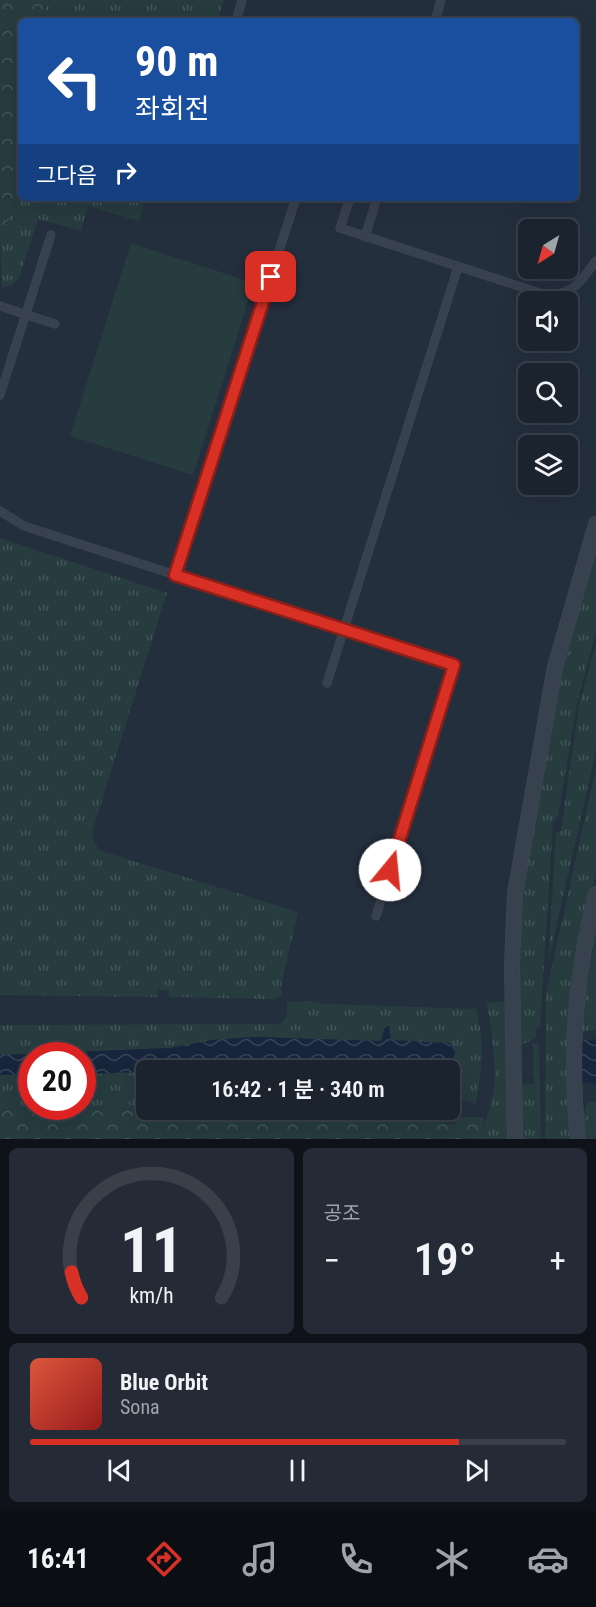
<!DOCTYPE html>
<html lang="ko">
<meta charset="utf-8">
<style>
:root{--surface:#1b232e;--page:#242b36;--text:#f1f3f6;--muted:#a0a4aa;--line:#39404a;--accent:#d93025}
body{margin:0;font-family:"Roboto Condensed","Noto Sans KR",sans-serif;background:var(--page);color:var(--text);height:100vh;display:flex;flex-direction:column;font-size:22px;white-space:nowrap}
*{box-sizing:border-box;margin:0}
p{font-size:20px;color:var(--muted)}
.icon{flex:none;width:33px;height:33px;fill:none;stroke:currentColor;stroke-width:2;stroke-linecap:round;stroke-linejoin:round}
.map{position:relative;height:1139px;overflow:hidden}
.drawer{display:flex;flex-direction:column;gap:9px;padding:9px;background:#0f1319;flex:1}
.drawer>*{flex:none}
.guide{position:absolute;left:18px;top:18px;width:561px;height:183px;border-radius:9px;box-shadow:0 6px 24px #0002,0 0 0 2px var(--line);background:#1a4fa0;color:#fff;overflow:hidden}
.needle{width:39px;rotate:217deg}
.controls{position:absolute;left:518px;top:219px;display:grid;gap:12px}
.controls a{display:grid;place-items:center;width:60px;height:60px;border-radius:9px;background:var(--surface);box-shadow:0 6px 24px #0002,0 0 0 2px var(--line);font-size:30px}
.speed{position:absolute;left:18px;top:1042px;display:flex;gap:12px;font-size:30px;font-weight:700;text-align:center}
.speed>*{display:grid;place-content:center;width:78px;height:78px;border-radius:50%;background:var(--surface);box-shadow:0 6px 24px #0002,0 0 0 2px var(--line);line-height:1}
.speed .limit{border:9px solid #d22;background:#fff;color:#111}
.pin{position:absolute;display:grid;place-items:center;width:51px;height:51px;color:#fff;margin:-26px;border-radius:12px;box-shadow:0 3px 9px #0006}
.me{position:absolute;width:66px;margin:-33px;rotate:17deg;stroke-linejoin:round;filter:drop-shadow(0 0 4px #0008)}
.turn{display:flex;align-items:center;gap:21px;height:126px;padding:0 18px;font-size:27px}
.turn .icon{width:78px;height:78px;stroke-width:2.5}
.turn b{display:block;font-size:42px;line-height:51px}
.then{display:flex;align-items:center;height:57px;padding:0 18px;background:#0003;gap:12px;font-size:22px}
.big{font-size:45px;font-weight:600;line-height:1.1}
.drawer .tile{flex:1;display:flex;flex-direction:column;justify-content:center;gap:9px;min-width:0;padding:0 21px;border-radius:9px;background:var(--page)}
.drawer .dial{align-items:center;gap:0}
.dial svg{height:156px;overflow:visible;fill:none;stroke:var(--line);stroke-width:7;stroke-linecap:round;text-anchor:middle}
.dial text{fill:var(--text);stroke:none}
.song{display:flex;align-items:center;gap:18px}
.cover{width:72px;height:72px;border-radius:9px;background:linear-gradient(135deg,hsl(10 70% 55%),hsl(0 70% 35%))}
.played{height:6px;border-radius:3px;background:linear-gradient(90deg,var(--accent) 80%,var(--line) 80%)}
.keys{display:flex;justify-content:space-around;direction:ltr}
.heat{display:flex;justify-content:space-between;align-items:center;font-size:33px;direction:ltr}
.drawer .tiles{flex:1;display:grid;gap:9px;grid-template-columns:1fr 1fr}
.tile:last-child{grid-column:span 2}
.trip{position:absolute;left:136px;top:1060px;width:324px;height:60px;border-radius:9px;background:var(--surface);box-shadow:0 6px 24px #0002,0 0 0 2px var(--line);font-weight:600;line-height:60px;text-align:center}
.menu{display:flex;height:96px;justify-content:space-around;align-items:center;background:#0b0e12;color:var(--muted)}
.menu .icon{width:42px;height:42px}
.menu .active{color:var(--accent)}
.menu b{font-size:27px;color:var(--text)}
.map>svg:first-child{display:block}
</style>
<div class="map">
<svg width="596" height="1139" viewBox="0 0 596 1139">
<defs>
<pattern id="grass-tufts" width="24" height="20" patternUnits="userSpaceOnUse" patternTransform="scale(1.5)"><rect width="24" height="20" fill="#263c3f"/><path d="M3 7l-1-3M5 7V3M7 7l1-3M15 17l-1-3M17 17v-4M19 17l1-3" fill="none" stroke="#435659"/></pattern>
<pattern id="forest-crowns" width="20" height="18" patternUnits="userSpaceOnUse" patternTransform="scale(1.5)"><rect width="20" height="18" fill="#263c3f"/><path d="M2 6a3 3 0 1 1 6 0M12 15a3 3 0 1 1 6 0" fill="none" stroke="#435659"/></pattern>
<pattern id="water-waves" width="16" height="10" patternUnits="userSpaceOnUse" patternTransform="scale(1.5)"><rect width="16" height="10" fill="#17263c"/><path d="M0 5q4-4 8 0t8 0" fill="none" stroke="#364457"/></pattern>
</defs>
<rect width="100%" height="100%" fill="#242f3e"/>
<g fill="url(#grass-tufts)">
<path d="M46,0H224L217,21H44Z"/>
<path d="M21,193V198H146L139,221L88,206L81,231L38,219L19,278L13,285L2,288L0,233Z"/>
<path d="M0,538L167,593L92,832L94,843L101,851L298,912L281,986L282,996L273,999L169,997L168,990H158V997L0,995Z"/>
<path d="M596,543V632L577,704L558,816L553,822L540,1027L536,1029V1037L519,1047L521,896L552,707L576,609Z"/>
<path d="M596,643V750L548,964L556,833L561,831L579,705Z"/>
<path d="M596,768V874L584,925L573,1139H545L546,994Z"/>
<path d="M596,929V1030L580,1032Z"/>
<path d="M311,1001L325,1004L476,1009C485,1041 482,1071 476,1104L457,1098V1078L450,1076V1071H446L445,1067L452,1064L450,1043L391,1040L389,1026H385L381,1041L253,1037L212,1040L171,1048L0,1055V1025L280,1024L287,1016V1002Z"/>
<path d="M509,1001L510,1139H482C484,1119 492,1107 494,1089C496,1066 492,1026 486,1003Z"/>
<path d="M533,1044H539L541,1139H521L520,1085L534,1084Z"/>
<path d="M147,1072V1108L0,1110V1075L31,1074L32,1107H82L83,1074Z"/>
<path d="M596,1102V1139H585L583,1119L587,1103Z"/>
</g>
<g fill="url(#forest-crowns)">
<path d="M0,0H46L44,21H21V193L0,233Z"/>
<path d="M147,1108L414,1110L430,1121L455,1124L457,1117H484L482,1139H0V1110Z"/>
</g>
<path fill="#263c3f" d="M131,243L254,283L193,475L70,436Z"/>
<g fill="url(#water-waves)">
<path d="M385,1026H389L391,1040L450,1043L455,1053L452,1064L437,1071L203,1070L83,1074L82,1056H32L31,1074L0,1075V1055L171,1048L212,1040L253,1037L381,1041Z"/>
<path d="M596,1039V1084L582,1082L576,1078L577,1045L582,1040Z"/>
</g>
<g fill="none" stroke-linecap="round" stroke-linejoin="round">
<g stroke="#414a57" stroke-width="9">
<g id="service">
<path d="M236,21L242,0"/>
<path d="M435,21L441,0"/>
<path d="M350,198L340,228L543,294C573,297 579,283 596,261"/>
<path d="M365,237L377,198"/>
<path d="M0,306L55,324"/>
<path d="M0,395L51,235"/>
<path d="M0,511L24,526L454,665L376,916"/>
<path d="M175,575L296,198"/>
<path d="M327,683L458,267"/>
</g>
</g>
<g stroke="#414a57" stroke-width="16">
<g id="minor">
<path d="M515,1139L512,966L515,893L555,667L596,524"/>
<path d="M578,1139C569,1053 575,978 596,894"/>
</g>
</g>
<use href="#service" stroke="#38414e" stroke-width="8"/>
<use href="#minor" stroke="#38414e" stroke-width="15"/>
</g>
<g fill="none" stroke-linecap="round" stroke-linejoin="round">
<g stroke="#8d1f18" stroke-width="15">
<path id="route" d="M271,277L175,575L454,665L390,870"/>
</g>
<use href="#route" stroke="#d93025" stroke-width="10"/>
</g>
</svg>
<div class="controls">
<a><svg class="needle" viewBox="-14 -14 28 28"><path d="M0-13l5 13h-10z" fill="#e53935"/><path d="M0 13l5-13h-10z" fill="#a0a4aa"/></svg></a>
<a><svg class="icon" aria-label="sound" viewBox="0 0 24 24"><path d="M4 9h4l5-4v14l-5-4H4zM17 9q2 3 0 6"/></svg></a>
<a><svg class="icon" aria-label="search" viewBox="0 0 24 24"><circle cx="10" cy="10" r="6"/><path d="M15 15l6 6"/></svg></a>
<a><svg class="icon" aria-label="layers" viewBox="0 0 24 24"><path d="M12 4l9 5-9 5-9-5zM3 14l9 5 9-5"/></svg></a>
</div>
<div class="speed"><div class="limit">20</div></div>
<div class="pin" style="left:271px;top:277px;background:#d93025"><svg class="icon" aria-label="arrive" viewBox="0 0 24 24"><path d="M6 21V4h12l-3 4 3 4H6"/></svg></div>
<svg class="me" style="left:390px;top:870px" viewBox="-20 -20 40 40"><circle r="19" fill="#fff"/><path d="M0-13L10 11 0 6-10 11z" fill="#d93025"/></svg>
<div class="trip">16:42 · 1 분 · 340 m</div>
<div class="guide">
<div class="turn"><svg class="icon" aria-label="left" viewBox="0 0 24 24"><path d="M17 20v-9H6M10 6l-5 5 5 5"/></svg><div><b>90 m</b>좌회전</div></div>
<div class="then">그다음<svg class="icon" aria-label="right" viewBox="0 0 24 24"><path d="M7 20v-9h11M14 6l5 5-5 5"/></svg></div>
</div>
</div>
<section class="drawer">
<div class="tiles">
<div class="tile dial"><svg viewBox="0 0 100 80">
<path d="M14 69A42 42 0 1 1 86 69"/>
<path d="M14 69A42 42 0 0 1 9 56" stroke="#d93025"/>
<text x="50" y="56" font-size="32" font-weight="700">11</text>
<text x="50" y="72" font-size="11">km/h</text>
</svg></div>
<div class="tile"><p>공조</p>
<div class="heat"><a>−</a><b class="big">19°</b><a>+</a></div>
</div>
<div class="tile">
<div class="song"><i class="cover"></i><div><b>Blue Orbit</b><p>Sona</p></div></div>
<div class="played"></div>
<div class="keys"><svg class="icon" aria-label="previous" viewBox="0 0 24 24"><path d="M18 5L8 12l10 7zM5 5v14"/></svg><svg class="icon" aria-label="pause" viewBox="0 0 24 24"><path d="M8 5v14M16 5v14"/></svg><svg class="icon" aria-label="next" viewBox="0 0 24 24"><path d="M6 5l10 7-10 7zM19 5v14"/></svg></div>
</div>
</div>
</section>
<nav class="menu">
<b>16:41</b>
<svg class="icon active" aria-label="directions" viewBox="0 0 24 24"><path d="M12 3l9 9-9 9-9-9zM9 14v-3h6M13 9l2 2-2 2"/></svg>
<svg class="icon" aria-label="music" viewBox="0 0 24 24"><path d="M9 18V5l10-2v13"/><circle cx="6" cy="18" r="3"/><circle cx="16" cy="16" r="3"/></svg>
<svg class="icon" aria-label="phone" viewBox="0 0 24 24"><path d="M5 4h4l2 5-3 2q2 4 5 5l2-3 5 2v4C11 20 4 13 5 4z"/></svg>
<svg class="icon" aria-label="climate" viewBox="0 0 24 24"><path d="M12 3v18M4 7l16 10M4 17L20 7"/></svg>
<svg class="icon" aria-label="car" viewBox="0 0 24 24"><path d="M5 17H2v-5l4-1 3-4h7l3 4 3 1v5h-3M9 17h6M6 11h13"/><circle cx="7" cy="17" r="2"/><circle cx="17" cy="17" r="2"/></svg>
</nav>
